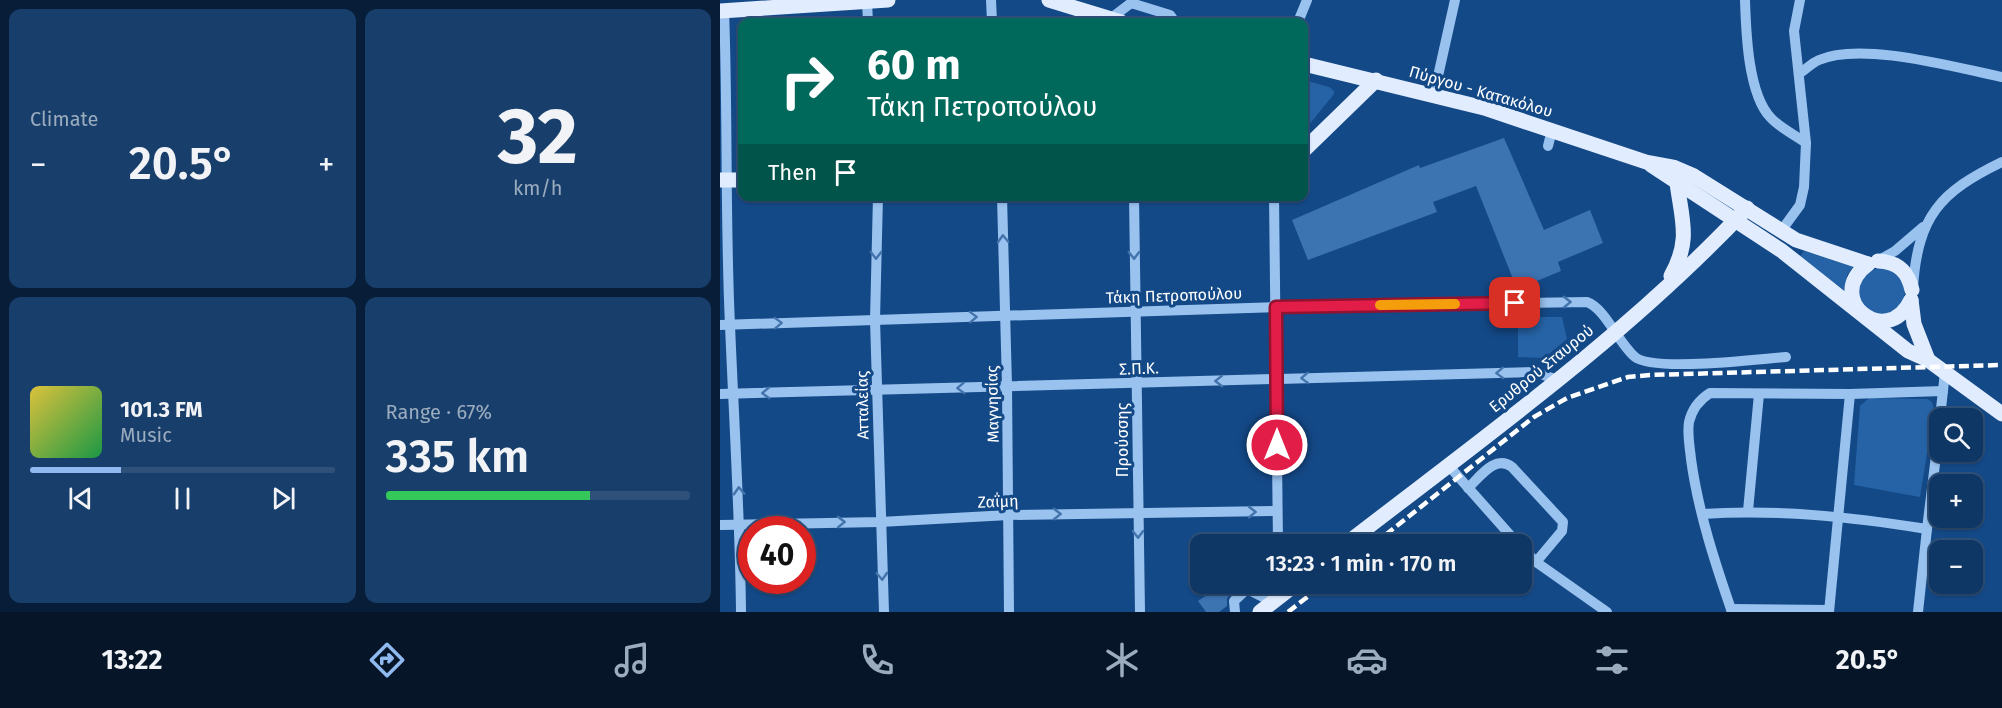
<!DOCTYPE html>
<meta charset="utf-8">
<style>
:root{--surface:#0f3765;--page:#183f6b;--text:#f1f3f6;--muted:#9bacbf;--line:#2f5179;--accent:#90b9f0}
body{margin:0;font-family:"Fira Sans",sans-serif;background:var(--page);color:var(--text);height:100vh;display:flex;flex-direction:column;font-size:22px;white-space:nowrap}
*{box-sizing:border-box;margin:0}
p{font-size:20px;color:var(--muted)}
.icon{flex:none;width:33px;height:33px;fill:none;stroke:currentColor;stroke-width:2;stroke-linecap:round;stroke-linejoin:round}
.map{position:relative;flex:1;overflow:hidden}
.details{display:flex;flex-direction:column;gap:9px;padding:9px;background:#081e38;width:720px}
.details>*{flex:none}
.hud{position:absolute;left:18px;top:18px;width:570px;height:183px;border-radius:12px;box-shadow:0 2px 4px #0004,0 0 0 2px var(--line);background:#00695c;color:#fff;overflow:hidden}
.fabs{position:absolute;left:1209px;top:408px;display:grid;gap:12px}
.fabs a{display:grid;place-items:center;width:54px;height:54px;border-radius:12px;background:var(--surface);box-shadow:0 2px 4px #0004,0 0 0 2px var(--line);font-size:30px}
.speed{position:absolute;left:18px;top:516px;display:flex;gap:12px;font-size:30px;font-weight:700;text-align:center}
.speed>*{display:grid;place-content:center;width:78px;height:78px;border-radius:50%;background:var(--surface);box-shadow:0 2px 4px #0004,0 0 0 2px var(--line);line-height:1}
.speed .limit{border:9px solid #d22;background:#fff;color:#111}
.pin{position:absolute;display:grid;place-items:center;width:51px;height:51px;color:#fff;margin:-26px;border-radius:12px;box-shadow:0 3px 9px #0006}
.me{position:absolute;width:66px;margin:-33px;rotate:0deg;stroke-linejoin:round;filter:drop-shadow(0 0 4px #0008)}
.turn{display:flex;align-items:center;gap:21px;height:126px;padding:0 30px;font-size:27px}
.turn .icon{width:78px;height:78px;stroke-width:2.5}
.turn b{display:block;font-size:42px;line-height:51px}
.then{display:flex;align-items:center;height:57px;padding:0 30px;background:#0003;gap:12px;font-size:22px}
.big{font-size:45px;font-weight:600;line-height:1.1}
.details .widget{flex:1;display:flex;flex-direction:column;justify-content:center;gap:9px;min-width:0;padding:0 21px;border-radius:12px;background:var(--page)}
.details .dial{align-items:center;gap:0}
.dial b{font-size:78px;line-height:1}
.song{display:flex;align-items:center;gap:18px}
.cover{width:72px;height:72px;border-radius:9px;background:linear-gradient(135deg,hsl(50 70% 55%),hsl(140 70% 35%))}
.played{height:6px;border-radius:3px;background:linear-gradient(90deg,var(--accent) 30%,var(--line) 30%)}
.keys{display:flex;justify-content:space-around;direction:ltr}
.heat{display:flex;justify-content:space-between;align-items:center;font-size:33px;direction:ltr}
.charge{height:9px;border-radius:4px;background:linear-gradient(90deg,#34c759 67%,var(--line) 0)}
.details .tiles{flex:1;display:grid;gap:9px;grid-template-columns:repeat(2,1fr)}
.trip{position:absolute;left:470px;top:534px;width:342px;height:60px;border-radius:12px;background:var(--surface);box-shadow:0 2px 4px #0004,0 0 0 2px var(--line);font-weight:600;line-height:60px;text-align:center}
.dock{display:flex;height:96px;justify-content:space-around;align-items:center;background:#061628;color:var(--muted)}
.dock .icon{width:42px;height:42px}
.dock .active{color:var(--accent)}
.dock b{font-size:27px;color:var(--text)}
main{display:flex;flex:1;min-height:0}
.map>svg:first-child{display:block}
</style>
<main>
<section class="details">
<div class="tiles">
<div class="widget"><p>Climate</p>
<div class="heat"><a>−</a><b class="big">20.5°</b><a>+</a></div>
</div>
<div class="widget dial"><b>32</b><p>km/h</p></div>
<div class="widget">
<div class="song"><i class="cover"></i><div><b>101.3 FM</b><p>Music</p></div></div>
<div class="played"></div>
<div class="keys"><svg class="icon" aria-label="previous" viewBox="0 0 24 24"><path d="M18 5L8 12l10 7zM5 5v14"/></svg><svg class="icon" aria-label="pause" viewBox="0 0 24 24"><path d="M8 5v14M16 5v14"/></svg><svg class="icon" aria-label="next" viewBox="0 0 24 24"><path d="M6 5l10 7-10 7zM19 5v14"/></svg></div>
</div>
<div class="widget"><p>Range · 67%</p><b class="big">335 km</b><div class="charge"></div></div>
</div>
</section>
<div class="map">
<svg width="1282" height="612" viewBox="0 0 1282 612">
<rect width="100%" height="100%" fill="#144987"/>
<g fill="#2663a6">
<path d="M584,80L609,87L614,91V94L584,131Z"/>
<path d="M1084,251L1133,267L1127,275L1124,290L1079,258Z"/>
<circle cx="1162" cy="291" r="23"/>
<path d="M798,317H842L847,339L824,358L798,357Z"/>
<path d="M1149,398L1207,399L1212,402L1214,410L1200,497L1134,485L1140,406Z"/>
</g>
<g fill="#3c73b1">
<path d="M784,138L824,230L870,210L883,243L838,262L841,271L797,289L756,186L713,202L717,212L588,260L572,220L699,165L700,168Z"/>
<path d="M503,584H522L507,598V606L499,612H486L478,601Z"/>
</g>
<g fill="none" stroke-linecap="round" stroke-linejoin="round">
<g stroke="#99c2ef" stroke-width="10">
<path d="M271,0L272,22"/>
<path d="M1025,0C1026,32 1028,95 1051,118C1060,128 1075,135 1086,143"/>
<path d="M147,2L148,22"/>
<path d="M4,10C8,115 5,220 10,325C14,421 20,516 21,612"/>
<path d="M390,19L411,3L450,15L455,22"/>
<path d="M578,22L587,0"/>
<path d="M1080,73C1086,69 1092,63 1099,60C1141,41 1237,68 1282,77"/>
<path d="M714,94L735,0"/>
<path d="M828,146L832,130"/>
<path d="M158,196L155,320L164,612"/>
<path d="M282,196L287,386L289,612"/>
<path d="M414,196L420,612"/>
<path d="M554,196L558,544"/>
<path d="M1061,231L1080,205L1084,187L1086,143L1074,31L1080,0"/>
<path d="M1159,260L1175,251L1203,227"/>
<path d="M1193,287C1198,216 1220,192 1282,162"/>
<path d="M0,325L556,307L867,302C886,309 898,343 915,357C934,372 1038,359 1066,357"/>
<path d="M0,394L816,372L837,380"/>
<path d="M1220,418L1225,372"/>
<path d="M728,465L798,544"/>
<path d="M748,488C760,477 775,454 792,467L843,522L842,531L816,562"/>
<path d="M1028,511L1039,394"/>
<path d="M982,514C1059,509 1131,517 1207,529L1198,612"/>
<path d="M0,525L160,522L289,515L557,511"/>
<path d="M1207,529L1220,423"/>
<path d="M801,547L816,562L887,612"/>
<path d="M559,584L560,596"/>
<path d="M1011,609L1109,610"/>
<path d="M515,612L514,601L527,589L553,602"/>
<path d="M1012,612C995,563 978,511 971,459C970,448 967,434 969,422C972,409 979,400 990,393L1130,394L1223,391"/>
<path d="M1109,612L1130,394"/>
</g>
<g stroke="#e1edff" stroke-width="15">
<path d="M329,0L401,22"/>
<path d="M0,11L168,0"/>
<path d="M584,64L764,108L926,162L953,167L974,176L1076,240L1148,264"/>
<path d="M584,150L656,80"/>
<path d="M931,165L1062,251L1188,351L1208,360L1282,414"/>
<path d="M0,180H22"/>
<path d="M1158,261C1178,262 1188,271 1192,290"/>
<path d="M1148,264C1102,298 1166,351 1191,300"/>
<path d="M951,276C971,240 962,221 957,183"/>
<path d="M1191,300L1194,324L1208,360"/>
<path d="M626,544C763,438 908,335 1027,208"/>
<path d="M540,612L576,584"/>
</g>
<g stroke="#fff" stroke-width="4.5" stroke-dasharray="10 4.5" stroke-linecap="butt">
<path d="M654,544L814,417L847,398L908,377L930,375L1282,365"/>
<path d="M568,612L604,584"/>
</g>
</g>
<defs><path id="oneway-chevron" d="M-2-3.5L2.5 0L-2 3.5" fill="none" stroke-width="1.6" stroke-linecap="round" stroke-linejoin="round" transform="scale(1.5)"/></defs>
<g stroke="#4373ab">
<use href="#oneway-chevron" transform="translate(283 239) rotate(-92)"/>
<use href="#oneway-chevron" transform="translate(156 255) rotate(91)"/>
<use href="#oneway-chevron" transform="translate(414 255) rotate(89)"/>
<use href="#oneway-chevron" transform="translate(847 302) rotate(-1)"/>
<use href="#oneway-chevron" transform="translate(253 317) rotate(-2)"/>
<use href="#oneway-chevron" transform="translate(58 323) rotate(-2)"/>
<use href="#oneway-chevron" transform="translate(780 373) rotate(178)"/>
<use href="#oneway-chevron" transform="translate(585 378) rotate(178)"/>
<use href="#oneway-chevron" transform="translate(499 381) rotate(179)"/>
<use href="#oneway-chevron" transform="translate(241 388) rotate(178)"/>
<use href="#oneway-chevron" transform="translate(46 393) rotate(178)"/>
<use href="#oneway-chevron" transform="translate(19 491) rotate(-93)"/>
<use href="#oneway-chevron" transform="translate(532 512) rotate(-1)"/>
<use href="#oneway-chevron" transform="translate(337 514) rotate(-1)"/>
<use href="#oneway-chevron" transform="translate(121 522) rotate(-1)"/>
<use href="#oneway-chevron" transform="translate(418 534) rotate(89)"/>
<use href="#oneway-chevron" transform="translate(162 576) rotate(87)"/>
</g>
<g fill="none" stroke-linecap="round" stroke-linejoin="round">
<g stroke="#92132f" stroke-width="15">
<path id="route" d="M557,445L556,307L795,303"/>
</g>
<use href="#route" stroke="#e11d48" stroke-width="10"/>
<path stroke="#f59e0b" stroke-width="10" d="M660,305L735,304"/>
</g>
<g text-anchor="middle" stroke-width="6" stroke-linejoin="round" paint-order="stroke">
<g font-size="16" fill="#fff" stroke="#144987">
<text transform="translate(761 91) rotate(16)" y="6">Πύργου - Κατακόλου</text>
<text transform="translate(454 295) rotate(-2)" y="6">Τάκη Πετροπούλου</text>
<text transform="translate(419 368) rotate(-2)" y="6">Σ.Π.Κ.</text>
<text transform="translate(821 368) rotate(-39)" y="6">Ερυθρού Σταυρού</text>
<text transform="translate(272 404) rotate(-91)" y="6">Μαγνησίας</text>
<text transform="translate(142 405) rotate(-91)" y="6">Ατταλείας</text>
<text transform="translate(402 440) rotate(-90)" y="6">Προύσσης</text>
<text transform="translate(278 501) rotate(-2)" y="6">Ζαΐμη</text>
</g>
</g>
</svg>
<div class="fabs">
<a><svg class="icon" aria-label="search" viewBox="0 0 24 24"><circle cx="10" cy="10" r="6"/><path d="M15 15l6 6"/></svg></a>
<a>+</a>
<a>−</a>
</div>
<div class="speed"><div class="limit">40</div></div>
<div class="pin" style="left:795px;top:303px;background:#d93025"><svg class="icon" aria-label="arrive" viewBox="0 0 24 24"><path d="M6 21V4h12l-3 4 3 4H6"/></svg></div>
<svg class="me" style="left:557px;top:445px" viewBox="-20 -20 40 40"><circle r="17" fill="#e11d48" stroke="#fff" stroke-width="3"/><path d="M0-11L8 9 0 5-8 9z" fill="#fff"/></svg>
<div class="trip">13:23 · 1 min · 170 m</div>
<div class="hud">
<div class="turn"><svg class="icon" aria-label="right" viewBox="0 0 24 24"><path d="M7 20v-9h11M14 6l5 5-5 5"/></svg><div><b>60 m</b>Τάκη Πετροπούλου</div></div>
<div class="then">Then<svg class="icon" aria-label="arrive" viewBox="0 0 24 24"><path d="M6 21V4h12l-3 4 3 4H6"/></svg></div>
</div>
</div>
</main>
<nav class="dock">
<b>13:22</b>
<svg class="icon active" aria-label="directions" viewBox="0 0 24 24"><path d="M12 3l9 9-9 9-9-9zM9 14v-3h6M13 9l2 2-2 2"/></svg>
<svg class="icon" aria-label="music" viewBox="0 0 24 24"><path d="M9 18V5l10-2v13"/><circle cx="6" cy="18" r="3"/><circle cx="16" cy="16" r="3"/></svg>
<svg class="icon" aria-label="phone" viewBox="0 0 24 24"><path d="M5 4h4l2 5-3 2q2 4 5 5l2-3 5 2v4C11 20 4 13 5 4z"/></svg>
<svg class="icon" aria-label="climate" viewBox="0 0 24 24"><path d="M12 3v18M4 7l16 10M4 17L20 7"/></svg>
<svg class="icon" aria-label="car" viewBox="0 0 24 24"><path d="M5 17H2v-5l4-1 3-4h7l3 4 3 1v5h-3M9 17h6M6 11h13"/><circle cx="7" cy="17" r="2"/><circle cx="17" cy="17" r="2"/></svg>
<svg class="icon" aria-label="filters" viewBox="0 0 24 24"><path d="M4 7h16M4 17h16"/><circle cx="9" cy="7" r="2"/><circle cx="15" cy="17" r="2"/></svg>
<b>20.5°</b>
</nav>
